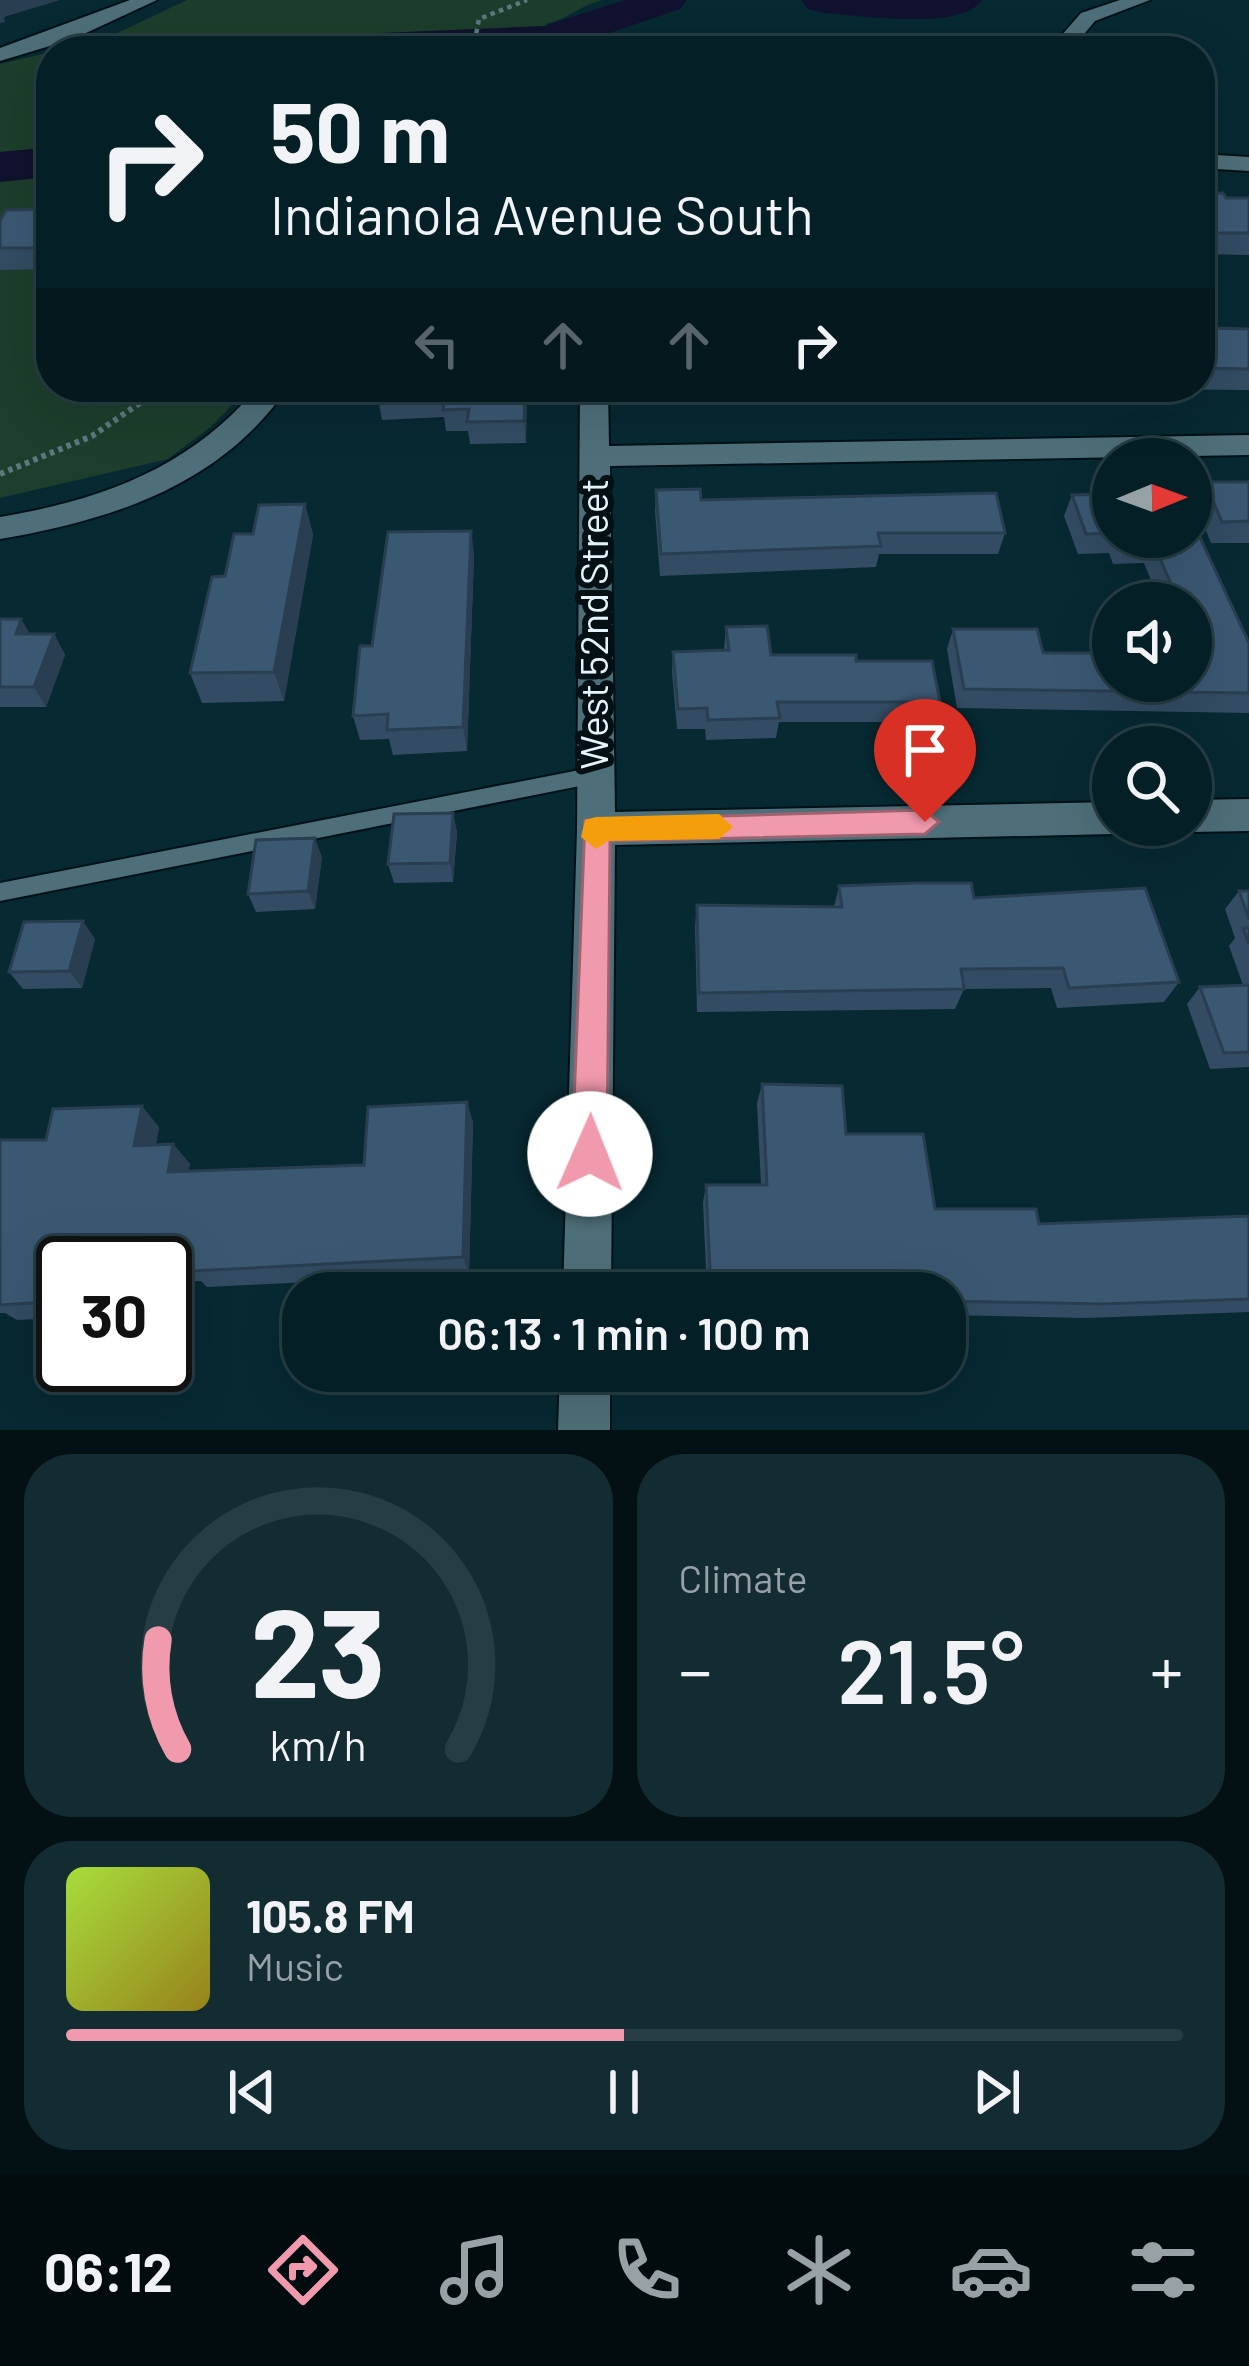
<!DOCTYPE html>
<meta charset="utf-8">
<style>
:root{--surface:#051f26;--page:#132c32;--text:#f1f3f6;--muted:#97a2a7;--line:#263d43;--accent:#f29aad}
body{margin:0;font-family:Barlow,sans-serif;background:var(--page);color:var(--text);height:100vh;display:flex;flex-direction:column;font-size:45px;white-space:nowrap}
*{box-sizing:border-box;margin:0}
p{font-size:39px;color:var(--muted)}
.icon{flex:none;width:66px;height:66px;fill:none;stroke:currentColor;stroke-width:2;stroke-linecap:round;stroke-linejoin:round}
.map{position:relative;height:1430px;overflow:hidden}
.details{display:flex;flex-direction:column;gap:24px;padding:24px;background:#031115;flex:1}
.details>*{flex:none}
.hud{position:absolute;left:36px;top:36px;width:1179px;height:366px;border-radius:48px;box-shadow:0 12px 48px #0002,0 0 0 3px var(--line);background:#051f26;color:var(--text);overflow:hidden}
.needle{width:78px;rotate:89deg}
.tools{position:absolute;left:1092px;top:438px;display:grid;gap:24px}
.tools a{display:grid;place-items:center;width:120px;height:120px;border-radius:50%;background:var(--surface);box-shadow:0 12px 48px #0002,0 0 0 3px var(--line);font-size:60px}
.speed{position:absolute;left:36px;top:1236px;display:flex;gap:24px;font-size:60px;font-weight:700;text-align:center}
.speed>*{display:grid;place-content:center;width:156px;height:156px;border-radius:50%;background:var(--surface);box-shadow:0 12px 48px #0002,0 0 0 3px var(--line);line-height:1}
.speed .limit{border:6px solid #111;border-radius:18px;background:#fff;color:#111}
.pin{position:absolute;display:grid;place-items:center;width:102px;height:102px;color:#fff;margin:-123px -51px;border-radius:50% 50% 50% 0;rotate:-45deg;box-shadow:0 0 12px #0007}
.pin .icon{rotate:45deg}
.me{position:absolute;width:132px;margin:-66px;rotate:1deg;stroke-linejoin:round;filter:drop-shadow(0 0 9px #0008)}
.turn{display:flex;align-items:center;gap:42px;height:252px;padding:0 36px;font-size:54px}
.turn .icon{width:156px;height:156px;stroke-width:2.5}
.turn b{display:block;font-size:84px;line-height:102px}
.lanes{display:flex;align-items:center;height:114px;padding:0 36px;background:#0003;justify-content:center;gap:60px;direction:ltr}
.lanes .off{opacity:.35}
.big{font-size:90px;font-weight:600;line-height:1.1}
.details .widget{flex:1;display:flex;flex-direction:column;justify-content:center;gap:18px;min-width:0;padding:0 42px;border-radius:48px;background:var(--page)}
.details .dial{align-items:center;gap:0}
.dial svg{height:312px;overflow:visible;fill:none;stroke:var(--line);stroke-width:7;stroke-linecap:round;text-anchor:middle}
.dial text{fill:var(--text);stroke:none}
.song{display:flex;align-items:center;gap:36px}
.cover{width:144px;height:144px;border-radius:18px;background:linear-gradient(135deg,hsl(80 70% 55%),hsl(50 70% 35%))}
.played{height:12px;border-radius:6px;background:linear-gradient(90deg,var(--accent) 50%,var(--line) 50%)}
.keys{display:flex;justify-content:space-around;direction:ltr}
.heat{display:flex;justify-content:space-between;align-items:center;font-size:66px;direction:ltr}
.details .tiles{flex:1;display:grid;gap:24px;grid-template-columns:1fr 1fr}
.widget:last-child{grid-column:span 2}
.trip{position:absolute;left:282px;top:1272px;width:684px;height:120px;border-radius:48px;background:var(--surface);box-shadow:0 12px 48px #0002,0 0 0 3px var(--line);font-weight:600;line-height:120px;text-align:center}
.menu{display:flex;height:192px;justify-content:space-around;align-items:center;background:#020c0f;color:var(--muted)}
.menu .icon{width:84px;height:84px}
.menu .selected{color:var(--accent)}
.menu b{font-size:54px;color:var(--text)}
.map>svg:first-child{display:block}
</style>
<div class="map">
<svg width="1249" height="1430" viewBox="0 0 1249 1430">
<rect width="100%" height="100%" fill="#072932"/>
<g fill="#1d3e2c">
<path d="M187,0H602C581,5 568,19 546,24L545,51H53L111,36Z"/>
<path d="M51,52V387H249L212,426L168,459L0,498V64Z"/>
</g>
<g fill="none" stroke-linecap="round" stroke-linejoin="round">
<g fill="#10122f" fill-rule="evenodd">
<path d="M625,0H687L680,9L557,51H262L269,41L285,37L544,26Z"/>
<path d="M801,0H982C960,32 860,15 823,13L808,9Z"/>
<path d="M51,147V177L0,182V152Z"/>
</g>
<g stroke="#001117" stroke-width="4">
<path id="lane" d="M595,767L602,770L604,775L602,780L595,783L0,901V883Z"/>
</g>
<g stroke="#001117" stroke-width="4">
<g id="street">
<path d="M130,0H157L73,39L0,61V48Z"/>
<path d="M1120,0H1150L1095,21L1070,51H1048L1081,13Z"/>
<path d="M1200,154L1249,157V171L1200,168Z"/>
<path d="M258,387H288C221,485 112,520 0,539V517C102,500 190,468 258,387Z"/>
<path d="M580,387H608L609,446L1249,435V455L610,466L615,812L1113,802V825H1129L1113,834L615,845L611,1293H563L577,829Z"/>
<path d="M1249,799V831L1191,832L1176,825H1191V800Z"/>
<path d="M560,1371H610V1430H558Z"/>
</g>
</g>
<path stroke="#5d7880" stroke-width="4.5" stroke-dasharray="4.5 4.5" stroke-linecap="butt" d="M473,51L479,19L527,0"/>
<path stroke="#5d7880" stroke-width="6" stroke-dasharray="4.5 4.5" stroke-linecap="butt" d="M0,474L92,436L163,387"/>
<use href="#lane" fill="#4e6f79" fill-rule="evenodd"/>
<use href="#street" fill="#4e6f79" fill-rule="evenodd"/>
</g>
<g fill="#334c63">
<path d="M1200,193L1226,198H1249V255L1200,254Z"/>
<path d="M51,209V269L0,270V221Z"/>
<path d="M1200,322L1206,328L1249,329V390L1133,389L719,399V387H1200Z"/>
<path d="M380,387H527L526,443L470,444L468,431H446L444,417L382,420L378,398Z"/>
<path d="M1205,482H1249V543H1211L1195,504Z"/>
<path d="M656,490L701,500L1005,533L998,554H879L876,567L660,576L655,511Z"/>
<path d="M1113,494V537H1191L1249,643V713L957,708L947,649L953,629L1043,653H1110L1113,648V681H1191V603H1160L1144,563L1113,564L1109,553L1078,554L1064,516L1072,495Z"/>
<path d="M305,504L313,535L284,701L202,703L190,673L225,576L253,534Z"/>
<path d="M471,531L474,556L467,751L393,755L389,739L360,740L353,716L372,646Z"/>
<path d="M0,619H21L30,634H54L65,655L46,707H0Z"/>
<path d="M726,627L771,655L856,661L940,702L933,722H779L776,738L706,740L705,729H677L672,672L673,652L724,650Z"/>
<path d="M453,813L457,833L453,882L394,883L388,864Z"/>
<path d="M322,857L315,909L256,912L248,894Z"/>
<path d="M839,886L974,898L1179,982L1164,1002L1057,1008L1051,988L964,989L955,1009L697,1012L695,926L697,905L834,907Z"/>
<path d="M1239,891H1249V1067L1210,1069L1187,1004L1200,987L1243,985L1229,946L1235,938L1225,909Z"/>
<path d="M95,939L82,988L23,989L9,972Z"/>
<path d="M762,1084L846,1134L935,1209L1039,1224L1249,1216V1312L1086,1318L945,1315V1293H873L872,1285L792,1287L793,1293H707L703,1202L706,1185H761L757,1103Z"/>
<path d="M467,1102L473,1123L469,1274L207,1287L201,1281L165,1283V1263H63V1318L17,1320L5,1313H0V1140H46L159,1127L156,1144H173L190,1164L188,1171L364,1165Z"/>
</g>
<g fill="#293e50">
<path d="M0,0H60L4,17L5,22L0,23Z"/>
<path d="M525,387H527L526,443L524,421Z"/>
<path d="M305,504L313,535L284,701L274,672Z"/>
<path d="M471,531L474,556L467,751L463,727Z"/>
<path d="M21,619L33,640L16,634Z"/>
<path d="M54,634L65,655L46,707L34,687Z"/>
<path d="M453,813L457,833L453,882L450,863Z"/>
<path d="M315,838L322,857L315,909L308,891Z"/>
<path d="M83,921L95,939L82,988L69,971Z"/>
<path d="M467,1102L473,1123L469,1274L463,1257Z"/>
<path d="M142,1106L159,1127L152,1166L134,1146Z"/>
<path d="M173,1144L190,1164L185,1191L168,1172Z"/>
</g>
<g fill="#3b5873" stroke="#293e50" stroke-width="3">
<path d="M1200,193H1223L1226,198H1249V233H1200Z"/>
<path d="M51,209V248H0V221L6,210Z"/>
<path d="M1200,322H1202L1206,328L1249,329V369L1200,368Z"/>
<path d="M380,387H525L524,421L467,422L469,409L443,410L445,396L378,398Z"/>
<path d="M1205,482H1249V521L1222,522Z"/>
<path d="M700,489L701,500L996,493L1005,533H878L881,546L661,554L656,490Z"/>
<path d="M1113,494V533L1086,534L1072,495Z"/>
<path d="M305,504L274,672L190,673L212,577L225,576L234,534H253L259,505Z"/>
<path d="M1191,518L1249,643V693L964,689L953,629H1037L1043,653H1113V681H1191V637H1194L1191,630V603H1179L1153,542L1122,543L1119,537H1191Z"/>
<path d="M471,531L463,727L387,730L388,714L353,716L360,646H372L388,532Z"/>
<path d="M0,619H21L16,634H54L34,687H0Z"/>
<path d="M767,626L771,655H856V661H932L940,702H777L780,718L708,720L707,708L678,709L673,652L729,650L726,627Z"/>
<path d="M453,813L450,863L388,864L394,814Z"/>
<path d="M315,838L308,891L248,894L256,840Z"/>
<path d="M917,883H971L974,898L1145,888L1179,982L1069,988L1063,968L961,969L964,989L699,993L697,905L842,907L839,886Z"/>
<path d="M1239,891H1249V919Z"/>
<path d="M83,921L69,971L9,972L24,922Z"/>
<path d="M1243,928H1249V944Z"/>
<path d="M1249,985V1052L1224,1053L1200,987Z"/>
<path d="M762,1084L842,1086L846,1134H923L935,1209H1036L1039,1224L1249,1216V1299L1103,1304L945,1301V1293H883L881,1271L791,1272L793,1293H711L706,1185H767Z"/>
<path d="M467,1102L463,1257L191,1271L192,1264L165,1265V1263H63V1301L0,1305V1140H46L53,1109L142,1106L134,1146L173,1144L168,1172L364,1165L368,1107Z"/>
</g>
<path fill="#f29aad" stroke="#9d6470" stroke-width="3" d="M925,810L939,822L925,834L610,841L607,1154L602,1166L590,1171L577,1166L572,1154L585,820Z"/>
<path fill="#f59e0b" d="M719,814L733,827L719,839L608,841L596,849L581,837L585,820L596,817Z"/>
<g text-anchor="middle" stroke-width="12" stroke-linejoin="round" paint-order="stroke">
<g font-size="39" fill="#e3f5fa" stroke="#041014">
<text transform="translate(594 624) rotate(-90)" y="14">West 52nd Street</text>
</g>
</g>
</svg>
<div class="tools">
<a><svg class="needle" viewBox="-14 -14 28 28"><path d="M0-13l5 13h-10z" fill="#e53935"/><path d="M0 13l5-13h-10z" fill="#97a2a7"/></svg></a>
<a><svg class="icon" aria-label="sound" viewBox="0 0 24 24"><path d="M4 9h4l5-4v14l-5-4H4zM17 9q2 3 0 6"/></svg></a>
<a><svg class="icon" aria-label="search" viewBox="0 0 24 24"><circle cx="10" cy="10" r="6"/><path d="M15 15l6 6"/></svg></a>
</div>
<div class="speed"><div class="limit">30</div></div>
<div class="pin" style="left:925px;top:822px;background:#d93025"><svg class="icon" aria-label="arrive" viewBox="0 0 24 24"><path d="M6 21V4h12l-3 4 3 4H6"/></svg></div>
<svg class="me" style="left:590px;top:1154px" viewBox="-20 -20 40 40"><circle r="19" fill="#fff"/><path d="M0-13L10 11 0 6-10 11z" fill="#f29aad"/></svg>
<div class="trip">06:13 · 1 min · 100 m</div>
<div class="hud">
<div class="turn"><svg class="icon" aria-label="right" viewBox="0 0 24 24"><path d="M7 20v-9h11M14 6l5 5-5 5"/></svg><div><b>50 m</b>Indianola Avenue South</div></div>
<div class="lanes"><svg class="icon off" aria-label="left" viewBox="0 0 24 24"><path d="M17 20v-9H6M10 6l-5 5 5 5"/></svg><svg class="icon off" aria-label="ahead" viewBox="0 0 24 24"><path d="M12 20V5M6 11l6-6 6 6"/></svg><svg class="icon off" aria-label="ahead" viewBox="0 0 24 24"><path d="M12 20V5M6 11l6-6 6 6"/></svg><svg class="icon" aria-label="right" viewBox="0 0 24 24"><path d="M7 20v-9h11M14 6l5 5-5 5"/></svg></div>
</div>
</div>
<section class="details">
<div class="tiles">
<div class="widget dial"><svg viewBox="0 0 100 80">
<path d="M14 69A42 42 0 1 1 86 69"/>
<path d="M14 69A42 42 0 0 1 9 41" stroke="#f29aad"/>
<text x="50" y="56" font-size="32" font-weight="700">23</text>
<text x="50" y="72" font-size="11">km/h</text>
</svg></div>
<div class="widget"><p>Climate</p>
<div class="heat"><a>−</a><b class="big">21.5°</b><a>+</a></div>
</div>
<div class="widget">
<div class="song"><i class="cover"></i><div><b>105.8 FM</b><p>Music</p></div></div>
<div class="played"></div>
<div class="keys"><svg class="icon" aria-label="previous" viewBox="0 0 24 24"><path d="M18 5L8 12l10 7zM5 5v14"/></svg><svg class="icon" aria-label="pause" viewBox="0 0 24 24"><path d="M8 5v14M16 5v14"/></svg><svg class="icon" aria-label="next" viewBox="0 0 24 24"><path d="M6 5l10 7-10 7zM19 5v14"/></svg></div>
</div>
</div>
</section>
<nav class="menu">
<b>06:12</b>
<svg class="icon selected" aria-label="directions" viewBox="0 0 24 24"><path d="M12 3l9 9-9 9-9-9zM9 14v-3h6M13 9l2 2-2 2"/></svg>
<svg class="icon" aria-label="music" viewBox="0 0 24 24"><path d="M9 18V5l10-2v13"/><circle cx="6" cy="18" r="3"/><circle cx="16" cy="16" r="3"/></svg>
<svg class="icon" aria-label="phone" viewBox="0 0 24 24"><path d="M5 4h4l2 5-3 2q2 4 5 5l2-3 5 2v4C11 20 4 13 5 4z"/></svg>
<svg class="icon" aria-label="climate" viewBox="0 0 24 24"><path d="M12 3v18M4 7l16 10M4 17L20 7"/></svg>
<svg class="icon" aria-label="car" viewBox="0 0 24 24"><path d="M5 17H2v-5l4-1 3-4h7l3 4 3 1v5h-3M9 17h6M6 11h13"/><circle cx="7" cy="17" r="2"/><circle cx="17" cy="17" r="2"/></svg>
<svg class="icon" aria-label="filters" viewBox="0 0 24 24"><path d="M4 7h16M4 17h16"/><circle cx="9" cy="7" r="2"/><circle cx="15" cy="17" r="2"/></svg>
</nav>
